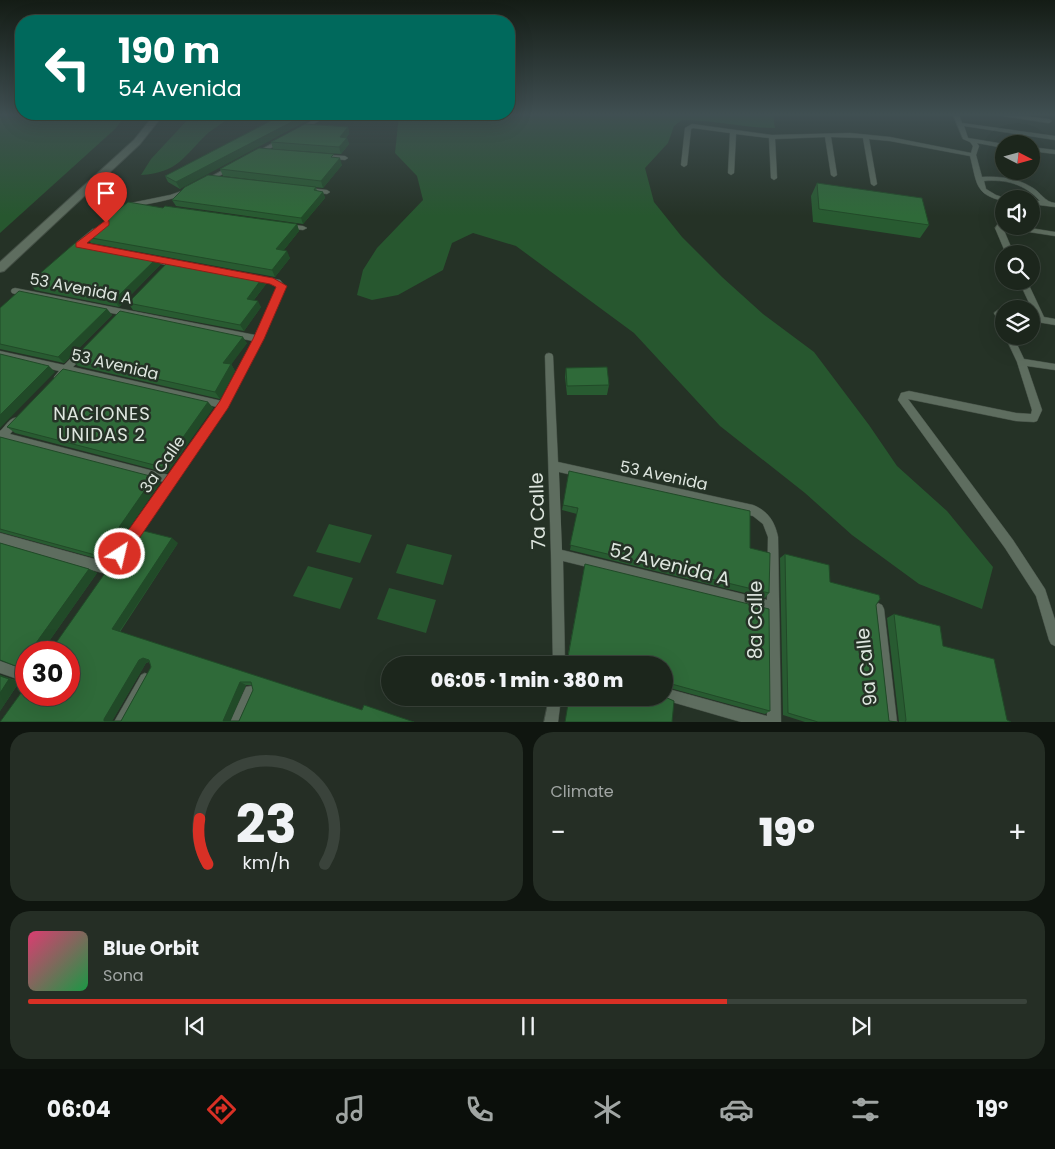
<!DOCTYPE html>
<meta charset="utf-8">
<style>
:root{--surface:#1c261c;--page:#252e25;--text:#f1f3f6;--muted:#a0a5a3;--line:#3a433b;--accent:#d93025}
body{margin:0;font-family:Poppins,sans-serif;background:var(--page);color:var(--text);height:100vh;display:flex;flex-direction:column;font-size:19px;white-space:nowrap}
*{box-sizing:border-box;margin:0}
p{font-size:16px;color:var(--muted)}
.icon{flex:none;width:28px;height:28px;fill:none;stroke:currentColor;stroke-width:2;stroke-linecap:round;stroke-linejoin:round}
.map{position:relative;height:722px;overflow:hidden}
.details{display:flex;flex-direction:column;gap:10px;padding:10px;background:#0f150f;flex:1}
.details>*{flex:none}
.guide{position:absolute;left:15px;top:15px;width:500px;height:105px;border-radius:20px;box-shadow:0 5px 20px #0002,0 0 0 1px var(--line);background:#00695c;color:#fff;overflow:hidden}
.needle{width:32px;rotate:96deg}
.fabs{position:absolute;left:995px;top:135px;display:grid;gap:10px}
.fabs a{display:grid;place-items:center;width:45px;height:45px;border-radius:50%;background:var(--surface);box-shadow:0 5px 20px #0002,0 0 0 1px var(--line);font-size:25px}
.speed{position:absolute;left:15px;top:641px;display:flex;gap:10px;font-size:25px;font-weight:700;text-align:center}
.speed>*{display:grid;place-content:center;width:65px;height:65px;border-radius:50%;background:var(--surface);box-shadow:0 5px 20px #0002,0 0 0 1px var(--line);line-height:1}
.speed .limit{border:8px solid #d22;background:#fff;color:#111}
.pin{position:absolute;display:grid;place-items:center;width:42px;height:42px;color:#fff;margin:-51px -21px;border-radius:50% 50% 50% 0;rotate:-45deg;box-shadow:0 0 5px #0007}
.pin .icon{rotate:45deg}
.me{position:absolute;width:55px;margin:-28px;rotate:35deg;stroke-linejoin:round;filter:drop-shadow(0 0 4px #0008)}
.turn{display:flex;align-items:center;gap:18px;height:105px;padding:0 20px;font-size:22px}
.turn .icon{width:65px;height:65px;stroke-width:2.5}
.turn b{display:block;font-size:35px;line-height:42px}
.big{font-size:38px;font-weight:800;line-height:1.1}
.details .tile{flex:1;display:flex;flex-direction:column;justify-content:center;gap:8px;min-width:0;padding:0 18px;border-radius:20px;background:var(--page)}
.details .dial{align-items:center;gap:0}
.dial svg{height:130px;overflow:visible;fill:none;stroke:var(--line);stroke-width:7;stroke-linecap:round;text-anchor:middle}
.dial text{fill:var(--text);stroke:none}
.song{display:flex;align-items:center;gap:15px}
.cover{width:60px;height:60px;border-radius:8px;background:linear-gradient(135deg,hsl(340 70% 55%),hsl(140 70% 35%))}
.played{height:5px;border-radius:2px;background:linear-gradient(90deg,var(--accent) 70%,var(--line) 70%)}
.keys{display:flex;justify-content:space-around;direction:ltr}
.heat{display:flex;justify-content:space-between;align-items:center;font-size:28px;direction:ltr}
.details .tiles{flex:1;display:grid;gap:10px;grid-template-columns:1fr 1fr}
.tile:last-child{grid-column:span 2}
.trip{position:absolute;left:381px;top:656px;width:292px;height:50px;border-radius:25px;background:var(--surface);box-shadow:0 5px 20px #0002,0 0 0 1px var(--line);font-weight:800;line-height:50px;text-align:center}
.tab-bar{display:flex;height:80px;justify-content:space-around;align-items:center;background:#0b0f0b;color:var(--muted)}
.tab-bar .icon{width:35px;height:35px}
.tab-bar .current{color:var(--accent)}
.tab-bar b{font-size:22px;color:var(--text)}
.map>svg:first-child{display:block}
</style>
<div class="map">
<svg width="1055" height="722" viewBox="0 0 1055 722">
<rect width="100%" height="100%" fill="#253226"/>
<g fill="#27572f">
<path d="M0,115H126L115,129L0,233Z"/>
<path d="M192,115H234C225,121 216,127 208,133C184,156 178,173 141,175L151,159Z"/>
<path d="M399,115H773L775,128C744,128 713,120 682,120L674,126L668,143L645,168L654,202L682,237L722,277L763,314L814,352L869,425L897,466L947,511L993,567L982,609L919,584L852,535L805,493L720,426L634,333L516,246L473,233L452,243L443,270L398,295L372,300L357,295L363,270L377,248L423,200L417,176L395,153Z"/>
<path d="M329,524L372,535L360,563L316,552Z"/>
<path d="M407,544L452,555L443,585L396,573Z"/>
<path d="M308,566L353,578L340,609L293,596Z"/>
<path d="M389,588L436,600L426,633L377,619Z"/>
</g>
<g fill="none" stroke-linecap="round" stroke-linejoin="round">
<g stroke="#444f45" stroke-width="1">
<g id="minor">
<path d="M321,115H329L302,131L297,130Z"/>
<path d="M953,115H959L962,123L1055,136V140L964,126L968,138L1004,144V148L977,143L979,146L976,155L982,177C1000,176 1018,178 1033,188C1041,193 1045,202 1055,203V207L1031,204V200L1040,201C1025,184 1005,179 984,181L986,189L996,195L1008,199H1004V201C974,195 977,182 970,156L890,141L869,139L877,184L874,186L871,184L863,138L831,137L837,175L834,177L831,175L825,137L775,139L777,178L774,180L771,178L769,138L736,134L734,173L731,175L728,173L730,133L693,128L691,129L687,165L684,167L681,165L685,128L692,124L772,135L850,133L890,137L971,153L973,146L970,142L963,139Z"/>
<path d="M996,115H1017L1049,119L1052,121L1049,123Z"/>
<path d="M282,138L284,139V141L258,155L253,154Z"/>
<path d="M1031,147L1055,150V154L1031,151Z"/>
<path d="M328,155L345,156L348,158L345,160L326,158V156Z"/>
<path d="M232,165L234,166V168L208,182H204L203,181Z"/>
<path d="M308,188L327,190L330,192L327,194L306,191V189Z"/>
<path d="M185,190L188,192L187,193C168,202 146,203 126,209L123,207L131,203L170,195Z"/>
<path d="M283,224L303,226L307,228L303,230L286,228H283Z"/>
<path d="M998,224H1004V226H1018L1055,232V236L1003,228L1014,254H1006L995,228Z"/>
<path d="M93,229H99L100,231L82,247H76V243Z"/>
<path d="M145,257H148L180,262L184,265L180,268L148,261H145L144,259Z"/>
<path d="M254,275L280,280L285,286L262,339L227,408L135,542L131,543L127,542L126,538L127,534L164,482L4,440L0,442V431C6,426 11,415 19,418L21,421L10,434L169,475L217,407L68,373C64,377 61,382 55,380L54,377L59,371L0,357V351L64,365C70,360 76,350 84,352L85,354L73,367L222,401L253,341L15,294L12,293L11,291L12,289L15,288L255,335L277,287L275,284L251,280L250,278Z"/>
<path d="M1019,281H1027L1044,317L1055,319V325L1031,321V315L1035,316Z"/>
<path d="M998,310L1001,311L1004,316V328L1001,327L994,313Z"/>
<path d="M1005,336H1013L1024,359L1055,364V370L1027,366L1042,410L1037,421L1034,422L1016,421L908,399L1013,540L1045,589L1055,620V646L1051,644L1049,640L1036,596L1005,548L898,400L901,393L909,391L1016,413L1031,414L1032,410L1017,362Z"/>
<path d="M549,353L552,354L553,356L558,462L753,505C768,511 775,522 778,537L781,722H741L665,700L660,698H665V688L767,716V611L563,561L565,665H553L551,554L545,356L546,354ZM559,472L753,516L763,524L768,537L767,600L562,550Z"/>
<path d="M0,533L109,563L113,565L115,569L113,573L109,575L0,543Z"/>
<path d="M878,603L882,605L884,609L897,722H883L872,609L874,605Z"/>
<path d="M0,661L26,670V682L0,673Z"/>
<path d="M145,673L149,675L151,679L128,722H114L141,675Z"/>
<path d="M251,686L256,687L257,692L243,722H230L246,687Z"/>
<path d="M549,698H561L558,722H544Z"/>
</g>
</g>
<g stroke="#444f45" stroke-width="2">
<path id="secondary" d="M154,115H163L140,144L4,271L0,272V262L134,140Z"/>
</g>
<use href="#minor" fill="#5e6d5f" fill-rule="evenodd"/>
<use href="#secondary" fill="#5e6d5f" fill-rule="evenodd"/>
</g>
<g fill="#285b31" fill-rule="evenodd">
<path d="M282,115L180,189L168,182L165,176Z"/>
<path d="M348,127L349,134L346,138H347L349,144L341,154L273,149L271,142Z"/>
<path d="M335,157L342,165L323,188L223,176L220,169Z"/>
<path d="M817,183L929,225L920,238L813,222L811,196Z"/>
<path d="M316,187L317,191L323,192L325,198L303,224L176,206L172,200Z"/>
<path d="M163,208L297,224L299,231L283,251L290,258L275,277L91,243L86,237Z"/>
<path d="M161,264L119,307L35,290L29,283Z"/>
<path d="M266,284L254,300L261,307L244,331L133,310L128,303Z"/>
<path d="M0,308L107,309L112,315L64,363L0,349Z"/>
<path d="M247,343L231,364L235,371L220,399L78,366L72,360Z"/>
<path d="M566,368L609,385L607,395H567L565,377Z"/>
<path d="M208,402L213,408L167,473L15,433L7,427Z"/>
<path d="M0,437L160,483L106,561L0,532Z"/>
<path d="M563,505L750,548L769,593L765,598L570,550L577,514L562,510Z"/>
<path d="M178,543L120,632L362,710L414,722H0L21,693L18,684L0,711V675L18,681L89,569L97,573L45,647V650H51ZM149,662L151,667L121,721H112L146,663ZM246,685H252L253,690L239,721H230Z"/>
<path d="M785,554L830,582L876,605L889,721L896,722H805L783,715L780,558Z"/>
<path d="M585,564L770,711L765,714L567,660Z"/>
<path d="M894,614L1007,720L899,722L887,618Z"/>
</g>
<g fill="#214a28">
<path d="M305,115H318L180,189L176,182Z"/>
<path d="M348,127L349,134L341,143L340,137Z"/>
<path d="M347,138L349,144L341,154L339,147Z"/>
<path d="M340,158L342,165L323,188L321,181Z"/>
<path d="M323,192L325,198L303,224L301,218Z"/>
<path d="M297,224L299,231L279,256L276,249Z"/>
<path d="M287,251L290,258L275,277L272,270Z"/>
<path d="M157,258L161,264L119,307L114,300Z"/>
<path d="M263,277L266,284L250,305L247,299Z"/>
<path d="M258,301L261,307L244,331L240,325Z"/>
<path d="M107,309L112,315L64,363L58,357Z"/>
<path d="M243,337L247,343L228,369L223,363Z"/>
<path d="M231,364L235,371L220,399L215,392Z"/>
<path d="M49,366L55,372L0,428V415Z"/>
<path d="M208,402L213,408L167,473L162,467Z"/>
<path d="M154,477L160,483L106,561L99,556Z"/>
<path d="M172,538L178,543L119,632L112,629Z"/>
<path d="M89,569L97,573L45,647L44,652L35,650L36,643Z"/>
<path d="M143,658L150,661L146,663L112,721H104V719L139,660Z"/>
<path d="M0,675L19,682L0,711Z"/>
<path d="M240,682L246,685L230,722L223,721Z"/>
</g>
<g fill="#2f6a39" stroke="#214a28" fill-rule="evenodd">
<path d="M282,115H305L176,182L165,176Z"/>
<path d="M305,124L348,127L340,137L347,138L339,147L271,142Z"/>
<path d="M259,148L334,154L331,157L340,158L321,181L220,169Z"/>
<path d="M208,175L316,187L314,190L323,192L301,218L172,200L185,187Z"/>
<path d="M817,183L922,198L929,225L819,209Z"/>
<path d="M128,202L163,208L165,206L297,224L276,249L287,251L272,270L86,237Z"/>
<path d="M75,243L157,258L114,300L29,283Z"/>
<path d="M170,260L263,277L247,299L258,301L240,325L128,303Z"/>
<path d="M19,291L107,309L58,357L0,344V308Z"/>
<path d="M120,311L243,337L223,363L231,364L215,392L72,360Z"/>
<path d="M0,354L49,366L0,415Z"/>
<path d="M607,367L609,385L567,386L566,368Z"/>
<path d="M63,369L208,402L162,467L7,427Z"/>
<path d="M0,437L154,477L99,556L0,529Z"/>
<path d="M569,471L750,511V548L770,553L769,593L570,545L578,508L563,505Z"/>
<path d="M136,529L172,538L112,629L362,710L364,705L414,722H0L21,693L18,690V667L0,660V543L89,569L36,643L35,650H51ZM26,652H69V695H26ZM143,658L149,660L151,667L121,721H104V719L139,660ZM240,682H251L253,690L239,721H223Z"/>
<path d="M785,554L829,565L830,582L879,595L880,599L876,605L889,721L897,722H818L788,713Z"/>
<path d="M585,564L769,609L770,711L668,683L666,685V694H665V665H575L576,659L568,657Z"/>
<path d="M894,614L940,626L943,646L994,659L1007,720L1011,722H905L906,720Z"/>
<path d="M0,676L9,679L0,693Z"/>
<path d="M665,697L674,701L672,722H565L569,698Z"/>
</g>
<linearGradient id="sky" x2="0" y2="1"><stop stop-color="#141c15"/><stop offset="0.53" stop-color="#404f52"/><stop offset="1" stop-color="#404f52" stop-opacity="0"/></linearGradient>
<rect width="1055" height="216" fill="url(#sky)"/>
<path fill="#d93025" stroke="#8d1f18" d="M106,220L109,221V225L87,243L273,278L287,286L264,339L228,408L125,559L120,562L115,559L113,554L115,549L220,401L253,339L276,287L270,284L76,247V243Z"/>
<g text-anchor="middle" stroke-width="5" stroke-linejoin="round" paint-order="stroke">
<g font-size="16" fill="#dee6df" stroke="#253226">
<text transform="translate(81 288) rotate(11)" y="6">53 Avenida A</text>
<text transform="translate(115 364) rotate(13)" y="6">53 Avenida</text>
<text transform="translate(162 464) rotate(-55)" y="6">3a Calle</text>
<text transform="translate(664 475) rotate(12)" y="6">53 Avenida</text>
</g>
<g font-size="18" letter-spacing="1" fill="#dee6df" stroke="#253226">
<text x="102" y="420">NACIONES<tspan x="102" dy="21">UNIDAS 2</tspan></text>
</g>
<g font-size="19" fill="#dee6df" stroke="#253226">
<text transform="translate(537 511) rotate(-92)" y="7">7a Calle</text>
<text transform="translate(670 564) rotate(14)" y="7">52 Avenida A</text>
<text transform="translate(755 620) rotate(-90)" y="7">8a Calle</text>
<text transform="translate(866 667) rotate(-96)" y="7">9a Calle</text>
</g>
</g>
</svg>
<div class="fabs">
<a><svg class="needle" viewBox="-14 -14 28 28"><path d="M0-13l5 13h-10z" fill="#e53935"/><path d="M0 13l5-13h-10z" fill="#a0a5a3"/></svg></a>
<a><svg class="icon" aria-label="sound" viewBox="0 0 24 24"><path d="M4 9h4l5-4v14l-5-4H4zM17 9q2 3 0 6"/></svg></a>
<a><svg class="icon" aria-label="search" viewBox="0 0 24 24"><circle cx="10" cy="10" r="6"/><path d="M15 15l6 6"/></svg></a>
<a><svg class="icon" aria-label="layers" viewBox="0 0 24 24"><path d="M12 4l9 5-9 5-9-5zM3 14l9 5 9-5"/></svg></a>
</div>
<div class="speed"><div class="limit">30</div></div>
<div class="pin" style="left:106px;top:223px;background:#d93025"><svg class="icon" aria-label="arrive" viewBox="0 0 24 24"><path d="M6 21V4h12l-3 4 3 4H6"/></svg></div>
<svg class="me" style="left:120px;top:554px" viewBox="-20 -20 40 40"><circle r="17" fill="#d93025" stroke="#fff" stroke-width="3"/><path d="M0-11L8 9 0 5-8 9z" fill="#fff"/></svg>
<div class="trip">06:05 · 1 min · 380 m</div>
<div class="guide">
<div class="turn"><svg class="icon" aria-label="left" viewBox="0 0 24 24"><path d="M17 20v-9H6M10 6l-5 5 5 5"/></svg><div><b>190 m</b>54 Avenida</div></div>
</div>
</div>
<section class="details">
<div class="tiles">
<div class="tile dial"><svg viewBox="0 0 100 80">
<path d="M14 69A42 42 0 1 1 86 69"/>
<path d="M14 69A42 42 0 0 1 9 41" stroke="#d93025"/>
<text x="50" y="56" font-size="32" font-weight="700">23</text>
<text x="50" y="72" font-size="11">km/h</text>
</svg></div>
<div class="tile"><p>Climate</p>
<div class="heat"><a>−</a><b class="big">19°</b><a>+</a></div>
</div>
<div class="tile">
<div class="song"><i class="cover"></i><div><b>Blue Orbit</b><p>Sona</p></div></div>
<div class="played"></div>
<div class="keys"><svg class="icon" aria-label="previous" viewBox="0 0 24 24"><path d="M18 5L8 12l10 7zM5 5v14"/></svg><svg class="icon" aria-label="pause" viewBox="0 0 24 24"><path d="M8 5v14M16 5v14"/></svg><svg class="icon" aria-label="next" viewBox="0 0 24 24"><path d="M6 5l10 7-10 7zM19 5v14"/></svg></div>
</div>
</div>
</section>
<nav class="tab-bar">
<b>06:04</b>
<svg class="icon current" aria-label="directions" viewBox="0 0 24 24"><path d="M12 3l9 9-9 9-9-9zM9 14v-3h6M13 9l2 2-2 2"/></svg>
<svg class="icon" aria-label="music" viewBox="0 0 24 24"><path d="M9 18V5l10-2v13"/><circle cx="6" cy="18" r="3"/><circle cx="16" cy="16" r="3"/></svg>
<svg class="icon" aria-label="phone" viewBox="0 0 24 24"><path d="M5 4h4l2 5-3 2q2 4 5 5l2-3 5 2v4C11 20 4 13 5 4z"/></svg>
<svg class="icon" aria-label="climate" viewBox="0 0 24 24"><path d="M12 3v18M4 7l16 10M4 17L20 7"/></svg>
<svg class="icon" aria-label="car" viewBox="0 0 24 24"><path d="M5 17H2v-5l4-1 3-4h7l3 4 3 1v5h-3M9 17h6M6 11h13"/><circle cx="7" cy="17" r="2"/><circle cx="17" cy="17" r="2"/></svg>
<svg class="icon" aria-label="filters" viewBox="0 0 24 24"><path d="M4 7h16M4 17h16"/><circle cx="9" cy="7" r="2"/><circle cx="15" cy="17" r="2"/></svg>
<b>19°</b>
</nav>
